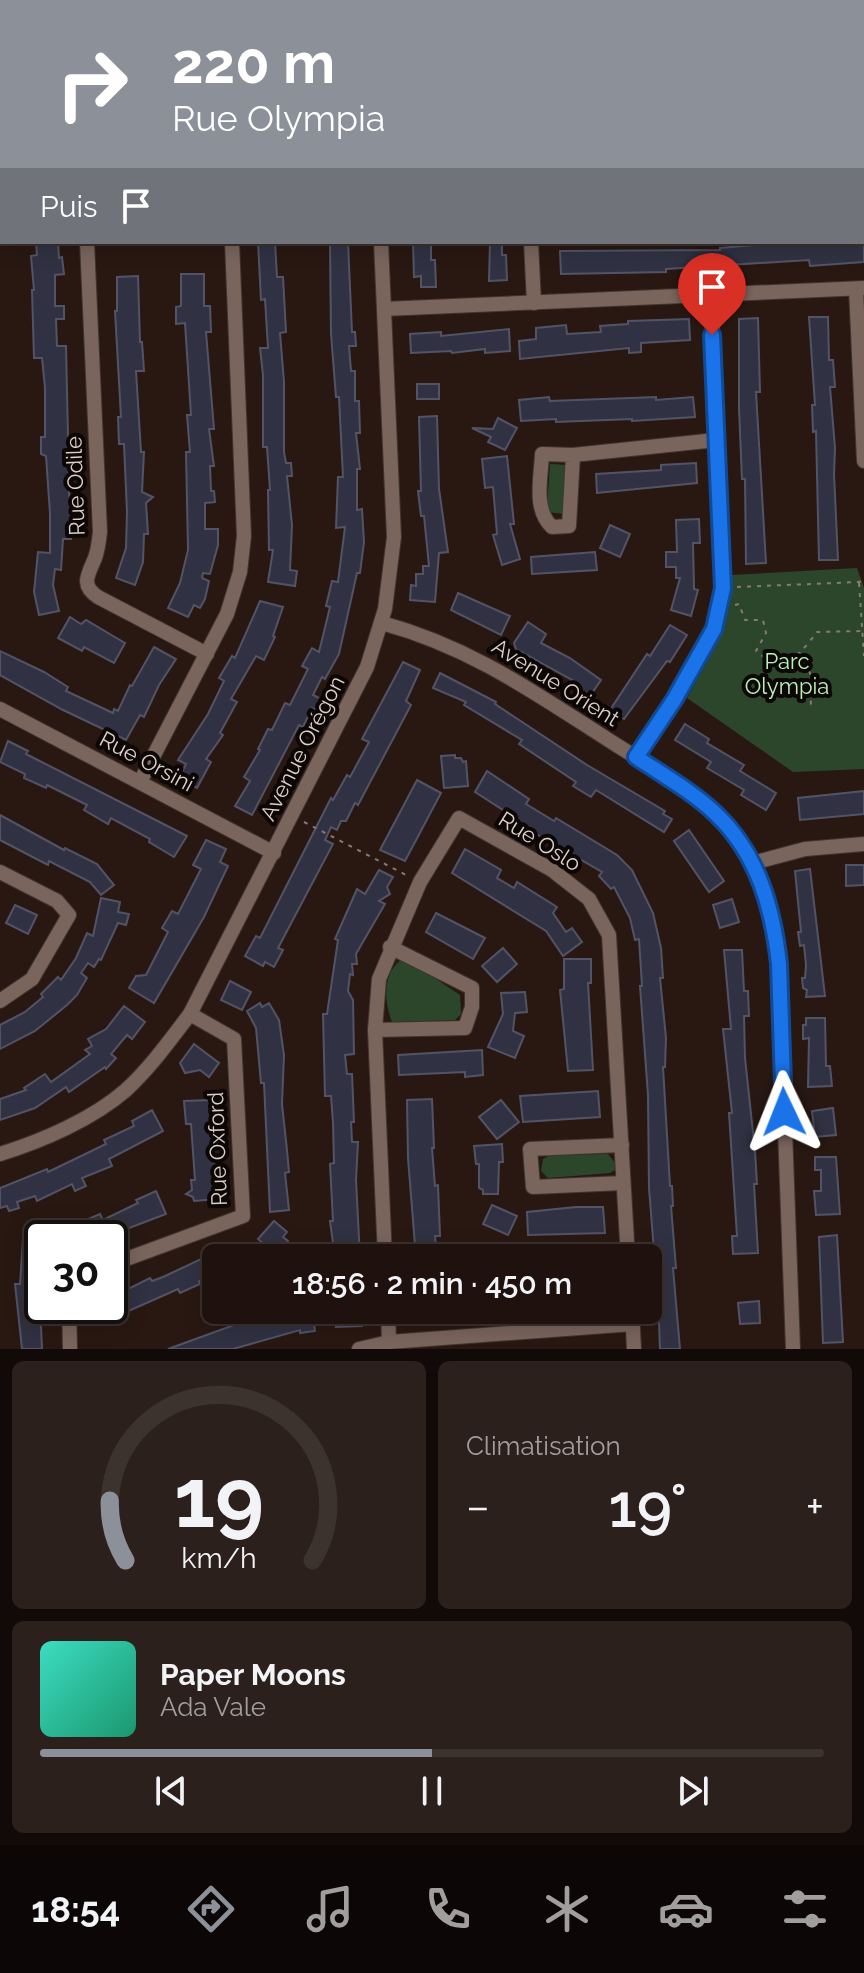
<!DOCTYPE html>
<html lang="fr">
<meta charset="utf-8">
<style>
:root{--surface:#1f120e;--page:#2c201c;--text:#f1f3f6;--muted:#a19e9e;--line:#3c322e;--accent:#8c9099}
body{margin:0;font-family:Raleway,sans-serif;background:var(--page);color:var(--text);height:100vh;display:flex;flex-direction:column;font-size:30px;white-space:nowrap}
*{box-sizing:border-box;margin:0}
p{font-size:26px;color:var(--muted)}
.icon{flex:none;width:44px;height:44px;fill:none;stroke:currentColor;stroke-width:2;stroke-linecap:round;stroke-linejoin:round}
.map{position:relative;height:1349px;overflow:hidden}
.side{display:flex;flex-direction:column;gap:12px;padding:12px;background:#110a08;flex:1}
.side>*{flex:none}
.banner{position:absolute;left:0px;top:0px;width:864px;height:244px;box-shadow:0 4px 20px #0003,0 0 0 2px var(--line);background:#8c9099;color:#fff;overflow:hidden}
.speed{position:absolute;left:24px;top:1220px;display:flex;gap:16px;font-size:40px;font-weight:700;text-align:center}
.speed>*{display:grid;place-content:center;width:104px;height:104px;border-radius:50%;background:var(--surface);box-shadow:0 4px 20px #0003,0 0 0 2px var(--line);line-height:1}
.speed .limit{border:4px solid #111;border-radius:12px;background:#fff;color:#111}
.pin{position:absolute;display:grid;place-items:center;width:68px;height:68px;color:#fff;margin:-82px -34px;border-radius:50% 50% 50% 0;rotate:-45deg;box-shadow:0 0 8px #0007}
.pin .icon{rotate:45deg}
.me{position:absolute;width:88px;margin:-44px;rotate:358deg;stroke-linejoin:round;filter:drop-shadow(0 0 6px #0008)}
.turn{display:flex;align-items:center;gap:28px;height:168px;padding:0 40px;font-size:36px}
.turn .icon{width:104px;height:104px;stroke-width:2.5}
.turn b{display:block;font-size:56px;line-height:68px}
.then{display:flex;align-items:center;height:76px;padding:0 40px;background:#0003;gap:16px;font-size:30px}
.big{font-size:60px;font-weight:600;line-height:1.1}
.side .widget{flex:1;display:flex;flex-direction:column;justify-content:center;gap:12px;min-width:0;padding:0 28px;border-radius:12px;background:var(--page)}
.side .dial{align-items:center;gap:0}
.dial svg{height:208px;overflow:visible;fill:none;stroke:var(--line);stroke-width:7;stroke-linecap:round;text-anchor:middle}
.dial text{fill:var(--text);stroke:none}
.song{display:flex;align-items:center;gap:24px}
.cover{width:96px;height:96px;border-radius:12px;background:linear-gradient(135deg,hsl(170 70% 55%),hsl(160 70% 35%))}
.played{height:8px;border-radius:4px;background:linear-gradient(90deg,var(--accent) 50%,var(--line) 50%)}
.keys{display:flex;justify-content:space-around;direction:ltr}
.heat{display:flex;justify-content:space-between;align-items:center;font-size:44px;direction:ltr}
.side .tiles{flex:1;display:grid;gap:12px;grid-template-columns:1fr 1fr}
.widget:last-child{grid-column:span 2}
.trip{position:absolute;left:202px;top:1244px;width:460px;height:80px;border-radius:12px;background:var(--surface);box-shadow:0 4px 20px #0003,0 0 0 2px var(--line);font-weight:600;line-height:80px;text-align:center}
.dock{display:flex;height:128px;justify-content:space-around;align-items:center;background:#0c0706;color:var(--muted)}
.dock .icon{width:56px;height:56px}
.dock .current{color:var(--accent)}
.dock b{font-size:36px;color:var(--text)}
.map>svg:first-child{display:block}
</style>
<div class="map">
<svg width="864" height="1349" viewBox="0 0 864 1349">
<rect width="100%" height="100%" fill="#291812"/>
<g fill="#2c462c">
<path d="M550,464L567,465L564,514L547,512Z"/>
<path d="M857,568L864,588V769L793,772L687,698L722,634L732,575Z"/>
<path d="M401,960L412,963L460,995L461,1014L455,1020L392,1022C384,1002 382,974 401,960Z"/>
<path d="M608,1154L616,1164L615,1170L610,1173L548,1178L541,1171L543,1159L550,1155Z"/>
</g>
<g fill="#303243" stroke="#525466" stroke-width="2">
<path d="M36,242H58L59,258L62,257L64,274L55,275V306H64V319H56L57,346H66L68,437H73V461H68L71,539H63L61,570L55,569L53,585L59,611L39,615L34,592L38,552L50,553V513L46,456L41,454V437H45V388L42,358H34L32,290H34L31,256L37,255Z"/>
<path d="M258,242H275L277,277H283L286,332L280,333L284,382V452L286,463H291L292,476H287L292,525L290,570L297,571L295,586L268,582L273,550H269L268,490H270L267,447H263V375L260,348H268L265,299L261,300Z"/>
<path d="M330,242H348L352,332H355L356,346H349L351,371H355V401H359L360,433H356L360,469H357V510L362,509L364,542L360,573H357L339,654L325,679L322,677L313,695L321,699L316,710L312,708L303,727L299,725L252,815L235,806L250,781L244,777L260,750L258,749L268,729L272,730L285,703L290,705L308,669L302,666L312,648L319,652L330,607L326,606L332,581L338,582L345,527L336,528L338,477H343L339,397H336L331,334Z"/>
<path d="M413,242H431V260H435L436,287H421V276L414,277Z"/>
<path d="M490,242H502V255H506L507,280L489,281Z"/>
<path d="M790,242V245L864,242V262L810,266L809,260L666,269V272L561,274L560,251L720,250V248Z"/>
<path d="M181,274H204V306H210L211,332H206L214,429H209L214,466H210L211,491H214L215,502L205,503V529H218V545L210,574L203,573L202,578L209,581L205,599L200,608L194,605L188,617L168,608L180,583L188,550L186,452H190L187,415H191L185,323L176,324V307L181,306Z"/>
<path d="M138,276L140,342H142L144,371H136L141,452H144L142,492L153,497L146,503L148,534H144L143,562L135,585L116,578L126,548L127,512L124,444H119L118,417H121L115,311H117V277Z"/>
<path d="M809,317H828L829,360H833L835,387H830L835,448L834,474L838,560H819L816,431L813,432L812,405H815Z"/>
<path d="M758,318L760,392H756L766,563L746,564L745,479H742L739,409V319Z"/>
<path d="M689,319L690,340L641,343V352L629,353V348L520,359L519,341L536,339V328L566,325L567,334L601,332L600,326L628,324V321Z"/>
<path d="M509,329L510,351L485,353V349L452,353L451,351L411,353L410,334L441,332V336Z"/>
<rect x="417" y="384" width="22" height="15"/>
<path d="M549,397L550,401L656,397V400L693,397L695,417L632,421V419L556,422V419L521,421L519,400Z"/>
<path d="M437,416L439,489L448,552L439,553L435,602L410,600L411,585L416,586V574H423V566H429L424,516H421L418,491H421L419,417Z"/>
<path d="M498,418L517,428L505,450L488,442L491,437L472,428L493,429Z"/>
<path d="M507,456L514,524H510L520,559L502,565L493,535L497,534L493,487L485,488L482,459Z"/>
<path d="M696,463L697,483L597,493L596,474L661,470V465Z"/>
<path d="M699,519L700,543H693L694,589L698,590L691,616L671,610L680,578H676V567H666V552H677L676,520Z"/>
<path d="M610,525L630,534L620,557L600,548Z"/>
<path d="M595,552L597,570L532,574L531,557Z"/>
<path d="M458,593L510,616L501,635L451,610Z"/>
<path d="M260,601L283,607L273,636L275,637L264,660L256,656L231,699L237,702L220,733L223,735L206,759L211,762L197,788L179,778L186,764L178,760L208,714L224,681L219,678L232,656L235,658Z"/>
<path d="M70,617L81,624L86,620L125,643L114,663L84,647L82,651L58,638Z"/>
<path d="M528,622L546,634L541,643L570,658L601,680L590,696L570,682L572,680L516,649L514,643Z"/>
<path d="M670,625L687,635L670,662L667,661L624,719L610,710L647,654L650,656Z"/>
<path d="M154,647L176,659L159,685L144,717L140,715L126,740L63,710L0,675V651L44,672L68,687L66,691L113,713L114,709L118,711L130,685L132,686Z"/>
<path d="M403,662L420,670L406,701L411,705L358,805L355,803L346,821H341L337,830L331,827L325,840L333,844L278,948L283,950L274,967L265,962L263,966L245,956L256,936L260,938L331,798L333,800L347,775L350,777L369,742L362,739Z"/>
<path d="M440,673L496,702L495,704L587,765L665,811L663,814L672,819L664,832L596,790L591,797L573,786L576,782L519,744L522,740L464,705L466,702L433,688Z"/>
<path d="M685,724L709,739L707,743L744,765L740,771L776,793L766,810L741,795L744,790L707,768L711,762L675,740Z"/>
<path d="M8,741L28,751L26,754L187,836L174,857L149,842L150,839L111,818L108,824L84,810L87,805L47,785L46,788L24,778L25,774L0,762Z"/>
<path d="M455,755V758H461L463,762L466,761L468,786L444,788L441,756Z"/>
<path d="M487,771L529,799L526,804L554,821L556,818L617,855L632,870L653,913L661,948L663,978H660L666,1038L665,1067H663L670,1186H672L673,1206H671L676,1268H673L680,1349H660L659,1322H655L656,1276L649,1188L648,1095L640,986H642L639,939L635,940L630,918L614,887L611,889L599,876L602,872L519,824L520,821L475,792Z"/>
<path d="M417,780L441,793L405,861L380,850Z"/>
<path d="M864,791V814L800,820L798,798Z"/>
<path d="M0,815L64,850L65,848L97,864L114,885L101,895L90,882L49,861L48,865L0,840Z"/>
<path d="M689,830L724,881L709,892L674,841Z"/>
<path d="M206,840L226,849L220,862L228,866L204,917L154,1003L129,988L136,976L146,975L168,932L162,928L172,911L178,914L201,869L193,865Z"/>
<path d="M465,849L501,870L497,878L514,888L517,882L557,907L553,913L566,932L572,928L582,942L563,956L546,931L452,873Z"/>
<path d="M846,865H864V885L846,886Z"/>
<path d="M810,869L825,996L806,997L807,990L803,988L802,978H805L806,965L804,945L800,946L798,932H801L795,871Z"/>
<path d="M379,870L393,877L387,887L390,894L379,901L385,904L356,954L357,964H352L353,975L350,974L348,991L353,1000L354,1054L345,1055L347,1074H352L354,1122H351L352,1142H358L356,1180L360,1258H335L330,1221H333L330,1164L334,1163L333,1123L331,1096H325L323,1014H327L338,940L335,939L357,889L365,894Z"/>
<path d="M101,898L120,902L118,912L129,914L126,925L118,923L101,960L99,959L94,967L88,963L81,973L87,978L77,995L67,1005L35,1031L0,1049V1025L25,1012L43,997L41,994L58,977L61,980L76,958L87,933L93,936Z"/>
<path d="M732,899L739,922L720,928L713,905Z"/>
<path d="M15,905L37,915L28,934L6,923Z"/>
<path d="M436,913L485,938L473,959L426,932Z"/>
<path d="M503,948L517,964L497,982L482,966Z"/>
<path d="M724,950H742L744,991H748L749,1016H744L745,1058L755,1151L757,1184H754L758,1253L733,1254L732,1236H737L729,1113H732L723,1029H731Z"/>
<path d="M564,959H591V983H588L593,1070L568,1071L560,990L564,989Z"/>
<path d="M230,981L251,992L242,1010L221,1000Z"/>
<path d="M525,992L527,1012L515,1013L513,1031L524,1036L515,1058L488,1047L503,1014L501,993Z"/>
<path d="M260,1003L262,1007L269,1003L279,1020L284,1055L282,1104L287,1150L289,1172L285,1173L289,1210L270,1212L264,1083H261L256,1028L247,1011Z"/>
<path d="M124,1006L145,1022L132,1039L127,1035L111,1054L116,1058L106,1069L105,1067L69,1092L66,1087L35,1108L0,1120V1099L26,1090L24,1088L45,1074L51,1082L90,1054L85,1050L92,1046L88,1039L106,1029Z"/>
<path d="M806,1018H825L826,1066H830L832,1086L808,1087L809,1038L803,1039V1025H806Z"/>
<path d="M194,1044L219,1063L209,1077L200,1070L185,1073L180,1063Z"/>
<path d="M482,1050L483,1075L465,1077V1072L399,1075L398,1055Z"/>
<path d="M598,1091L600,1117L523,1122L520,1096Z"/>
<path d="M432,1099L434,1148H432L435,1186L438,1185L440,1236H435L437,1258H416L408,1158L407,1100Z"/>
<path d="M210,1100L217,1199L194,1201L193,1197L186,1194L192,1190L191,1180H195L191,1124H186L184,1101Z"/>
<path d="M501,1100L519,1122L497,1139L479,1117Z"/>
<path d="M833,1108L836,1135L815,1137L812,1111Z"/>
<path d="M152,1110L163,1131L109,1159L112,1166L82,1178L86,1186L75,1191L72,1184L37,1201L35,1196L17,1202L19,1208L9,1211L7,1206L0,1208V1188L47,1169L48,1172L106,1144L104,1140L134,1126L132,1121Z"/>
<path d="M502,1144L503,1162H499L498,1194H483V1190L479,1188V1164H476L474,1146Z"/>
<path d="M815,1157H836L840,1214L816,1215L814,1191H821V1170H815Z"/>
<path d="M156,1191L166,1214L103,1238H56L81,1226L79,1223L100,1214L103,1220L138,1203L136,1200Z"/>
<path d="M492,1205L517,1216L508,1235L483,1224Z"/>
<path d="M576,1207H603L605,1233L528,1235L527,1212Z"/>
<path d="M274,1221L287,1232L283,1237L288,1241L276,1255L258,1239Z"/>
<path d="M837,1235L843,1342L823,1343L819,1237Z"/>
<path d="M23,1239L38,1240L34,1283H39L42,1349H22L15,1284H20Z"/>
<path d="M216,1252V1273L199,1281L200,1284L180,1293L178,1289L97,1325L90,1311L101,1306H121L116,1295L150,1278L152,1281L163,1277Z"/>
<path d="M759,1301L760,1323L740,1324L738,1303Z"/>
<path d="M291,1310H312L315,1331L300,1333V1330L233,1349H168L234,1325Z"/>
<path d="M335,1310H362V1326L336,1327Z"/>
</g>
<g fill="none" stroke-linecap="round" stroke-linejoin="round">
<g stroke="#413531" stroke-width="9">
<g id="lane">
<path d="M154,0V2"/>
<path d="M251,0V2"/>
</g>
</g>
<g stroke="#413531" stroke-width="16">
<g id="street">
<path d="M709,2L758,0"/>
<path d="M862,140H864"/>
<path d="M87,242L100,532C99,541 98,550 95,558C88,575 80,585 98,597L207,654"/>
<path d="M531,242L534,303"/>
<path d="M856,289L864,461"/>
<path d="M384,309L864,288"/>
<path d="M573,455L569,526L552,527C533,509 541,479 542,454L573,455L716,440"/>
<path d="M382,623C474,648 539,696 618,746C658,771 705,796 734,834C763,872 773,917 779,964L793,1349"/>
<path d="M0,709L274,853"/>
<path d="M636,757L674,700L714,629L723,588L711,295"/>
<path d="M140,782L227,614L240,572L244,536L232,242"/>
<path d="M753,863L805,849L864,844"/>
<path d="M0,872L57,901L69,915L32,979L0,1001"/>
<path d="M375,1030L465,1028L472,1007V988L390,947"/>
<path d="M622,1145L530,1149L533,1187L623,1183"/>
<path d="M0,1154C42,1141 93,1119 126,1090C151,1067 170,1040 190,1014L367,667L385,609L394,537L381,242"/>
<path d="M385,1258L375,1030L379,979L420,882L459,818L552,870L589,899L609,935L628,1258"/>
<path d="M110,1265L243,1216L234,1039L190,1014"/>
<path d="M69,1306L70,1349"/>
<path d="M388,1310L389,1342"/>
<path d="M632,1310L634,1349"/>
<path d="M359,1349L389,1342L633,1324"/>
</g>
</g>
<g stroke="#413531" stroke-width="22">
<g id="secondary">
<path d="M371,0V2"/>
<path d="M0,37H2"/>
<path d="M0,57H2"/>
</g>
</g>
<g stroke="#887974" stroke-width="2" stroke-dasharray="4 6" stroke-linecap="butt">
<path d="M272,0V2"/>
<path d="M859,583L864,656"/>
<path d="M737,587L859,582L864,580"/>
<path d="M735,605L739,604L745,620H763L766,633L756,651C761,654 767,661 773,663C790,668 808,644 817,632L862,631"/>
<path d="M800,653L810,673L811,708"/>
<path d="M304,822L408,876"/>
</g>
<use href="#lane" stroke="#7a655d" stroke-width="7"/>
<use href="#street" stroke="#7a655d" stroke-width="14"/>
<use href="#secondary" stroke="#7a655d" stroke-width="20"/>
</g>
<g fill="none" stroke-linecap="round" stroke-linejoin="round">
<g stroke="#114b97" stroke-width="20">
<path id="route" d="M712,335L723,588L714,629L674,700L636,757C663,775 693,792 716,814C758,854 773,909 779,964L784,1112"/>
</g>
<use href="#route" stroke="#1a73e8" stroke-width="14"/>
</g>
<g text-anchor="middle" stroke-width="8" stroke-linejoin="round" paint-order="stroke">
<g font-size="22" fill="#dbcfca" stroke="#0c0604">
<text transform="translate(75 486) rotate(-92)" y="8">Rue Odile</text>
<text transform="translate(556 682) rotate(32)" y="8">Avenue Orient</text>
<text transform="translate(302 748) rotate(-63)" y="8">Avenue Orégon</text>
<text transform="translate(147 761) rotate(28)" y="8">Rue Orsini</text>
<text transform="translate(540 841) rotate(32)" y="8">Rue Oslo</text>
<text transform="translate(217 1149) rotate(-92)" y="8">Rue Oxford</text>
</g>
<g font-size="22" fill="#b7f2b6" stroke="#0c0604">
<text x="787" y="669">Parc<tspan x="787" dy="25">Olympia</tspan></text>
</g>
</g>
</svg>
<div class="speed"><div class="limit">30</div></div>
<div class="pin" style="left:712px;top:335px;background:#d93025"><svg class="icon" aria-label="arrive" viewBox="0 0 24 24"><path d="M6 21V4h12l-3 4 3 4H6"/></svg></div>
<svg class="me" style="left:784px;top:1112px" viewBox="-20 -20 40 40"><path d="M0-17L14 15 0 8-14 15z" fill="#1a73e8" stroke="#fff" stroke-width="4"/></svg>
<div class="trip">18:56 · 2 min · 450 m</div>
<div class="banner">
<div class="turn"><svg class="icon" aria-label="right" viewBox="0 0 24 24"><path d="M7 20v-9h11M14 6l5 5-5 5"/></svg><div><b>220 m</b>Rue Olympia</div></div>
<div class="then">Puis<svg class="icon" aria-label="arrive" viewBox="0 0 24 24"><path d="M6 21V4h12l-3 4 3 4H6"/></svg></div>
</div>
</div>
<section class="side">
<div class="tiles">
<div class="widget dial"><svg viewBox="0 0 100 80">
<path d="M14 69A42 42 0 1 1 86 69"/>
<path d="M14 69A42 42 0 0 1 8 46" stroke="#8c9099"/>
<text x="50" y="56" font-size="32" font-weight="700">19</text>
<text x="50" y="72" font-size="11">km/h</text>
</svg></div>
<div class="widget"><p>Climatisation</p>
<div class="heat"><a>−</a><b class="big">19°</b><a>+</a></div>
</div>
<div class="widget">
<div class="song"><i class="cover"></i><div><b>Paper Moons</b><p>Ada Vale</p></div></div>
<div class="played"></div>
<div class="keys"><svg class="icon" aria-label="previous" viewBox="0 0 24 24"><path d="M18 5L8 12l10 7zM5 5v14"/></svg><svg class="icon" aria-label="pause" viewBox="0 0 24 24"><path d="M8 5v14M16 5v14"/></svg><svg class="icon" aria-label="next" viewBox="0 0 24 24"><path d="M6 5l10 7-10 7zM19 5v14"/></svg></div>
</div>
</div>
</section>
<nav class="dock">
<b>18:54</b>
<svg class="icon current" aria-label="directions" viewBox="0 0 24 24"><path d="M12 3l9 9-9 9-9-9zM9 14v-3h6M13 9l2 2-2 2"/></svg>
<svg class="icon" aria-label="music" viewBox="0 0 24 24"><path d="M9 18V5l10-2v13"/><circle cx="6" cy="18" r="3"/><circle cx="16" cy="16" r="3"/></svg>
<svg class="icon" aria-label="phone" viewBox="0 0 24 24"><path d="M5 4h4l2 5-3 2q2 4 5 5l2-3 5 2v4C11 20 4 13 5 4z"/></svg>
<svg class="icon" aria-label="climate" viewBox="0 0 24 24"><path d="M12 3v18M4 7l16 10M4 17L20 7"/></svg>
<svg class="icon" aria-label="car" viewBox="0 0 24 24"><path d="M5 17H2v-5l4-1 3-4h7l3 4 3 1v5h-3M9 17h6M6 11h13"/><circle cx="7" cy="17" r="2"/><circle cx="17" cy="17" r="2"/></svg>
<svg class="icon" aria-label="filters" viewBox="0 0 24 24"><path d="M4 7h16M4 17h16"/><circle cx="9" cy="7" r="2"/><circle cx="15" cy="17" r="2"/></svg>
</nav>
